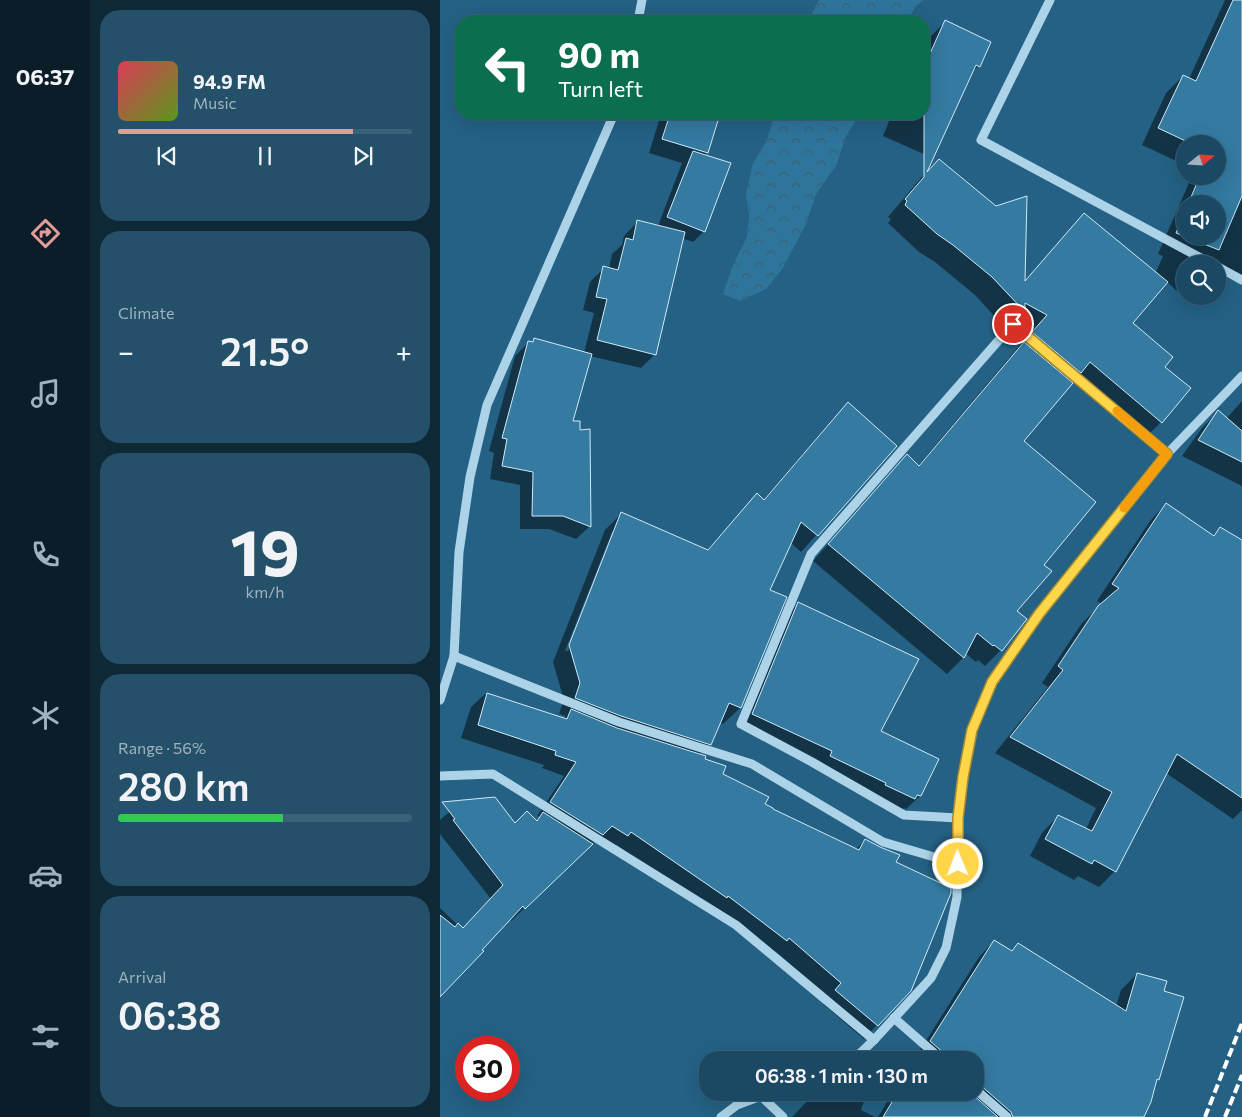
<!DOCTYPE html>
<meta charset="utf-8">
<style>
:root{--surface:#1b4963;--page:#245069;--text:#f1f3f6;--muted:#a0b2be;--line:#396178;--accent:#e69b98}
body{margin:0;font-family:Commissioner,sans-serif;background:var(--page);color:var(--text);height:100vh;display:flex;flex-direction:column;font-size:19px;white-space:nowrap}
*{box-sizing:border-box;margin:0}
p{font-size:16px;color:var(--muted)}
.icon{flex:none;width:28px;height:28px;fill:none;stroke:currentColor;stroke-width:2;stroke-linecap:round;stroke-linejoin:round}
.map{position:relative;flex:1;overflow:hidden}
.sheet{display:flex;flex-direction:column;gap:10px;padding:10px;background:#0f2836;width:350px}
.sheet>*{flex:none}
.hud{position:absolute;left:15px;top:15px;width:475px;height:105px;border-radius:20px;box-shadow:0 5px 20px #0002,0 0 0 1px var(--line);background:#0b6e4f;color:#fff;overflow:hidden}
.needle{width:32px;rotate:72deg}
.tools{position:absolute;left:736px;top:135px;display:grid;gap:10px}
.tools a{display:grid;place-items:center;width:50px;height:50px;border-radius:50%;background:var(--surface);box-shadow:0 5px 20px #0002,0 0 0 1px var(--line);font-size:25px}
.speed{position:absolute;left:15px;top:1036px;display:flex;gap:10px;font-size:25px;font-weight:700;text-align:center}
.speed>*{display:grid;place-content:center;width:65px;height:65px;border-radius:50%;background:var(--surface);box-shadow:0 5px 20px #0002,0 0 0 1px var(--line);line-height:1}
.speed .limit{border:8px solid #d22;background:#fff;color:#111}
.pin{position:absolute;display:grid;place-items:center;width:42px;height:42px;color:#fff;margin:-21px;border:2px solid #fff;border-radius:50%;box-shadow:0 1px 5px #0007}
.me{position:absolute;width:55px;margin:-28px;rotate:359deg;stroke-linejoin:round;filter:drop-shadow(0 0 4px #0008)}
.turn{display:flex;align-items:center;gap:18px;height:105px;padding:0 20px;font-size:22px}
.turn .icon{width:65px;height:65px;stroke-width:2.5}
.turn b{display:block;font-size:35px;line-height:42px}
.big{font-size:38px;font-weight:600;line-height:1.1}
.sheet .card{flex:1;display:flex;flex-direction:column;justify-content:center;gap:8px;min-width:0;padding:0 18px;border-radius:20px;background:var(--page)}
.sheet .dial{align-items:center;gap:0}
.dial b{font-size:65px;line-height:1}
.song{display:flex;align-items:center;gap:15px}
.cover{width:60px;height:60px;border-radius:8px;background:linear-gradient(135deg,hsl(350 70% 55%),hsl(90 70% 35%))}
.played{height:5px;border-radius:2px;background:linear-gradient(90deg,var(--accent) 80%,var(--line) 80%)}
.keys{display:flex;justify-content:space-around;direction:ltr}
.heat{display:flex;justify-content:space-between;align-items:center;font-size:28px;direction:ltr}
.charge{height:8px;border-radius:4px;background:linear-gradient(90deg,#34c759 56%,var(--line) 0)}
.trip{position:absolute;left:259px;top:1051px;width:285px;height:50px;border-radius:20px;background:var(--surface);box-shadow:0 5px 20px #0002,0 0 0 1px var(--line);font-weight:600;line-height:50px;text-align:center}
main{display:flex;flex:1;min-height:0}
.dock{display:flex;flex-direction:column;width:90px;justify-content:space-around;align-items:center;background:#0b1d28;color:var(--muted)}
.dock .icon{width:35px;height:35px}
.dock .selected{color:var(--accent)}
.dock b{font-size:22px;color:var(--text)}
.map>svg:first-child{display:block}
</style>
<main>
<nav class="dock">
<b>06:37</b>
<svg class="icon selected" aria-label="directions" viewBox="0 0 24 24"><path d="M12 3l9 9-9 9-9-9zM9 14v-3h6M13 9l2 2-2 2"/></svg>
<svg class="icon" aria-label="music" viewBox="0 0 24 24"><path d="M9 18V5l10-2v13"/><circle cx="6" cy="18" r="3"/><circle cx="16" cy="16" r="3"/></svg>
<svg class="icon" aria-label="phone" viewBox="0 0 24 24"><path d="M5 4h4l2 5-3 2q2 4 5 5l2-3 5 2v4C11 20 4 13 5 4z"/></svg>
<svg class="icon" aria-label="climate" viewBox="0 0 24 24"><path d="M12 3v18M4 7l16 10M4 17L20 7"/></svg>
<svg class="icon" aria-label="car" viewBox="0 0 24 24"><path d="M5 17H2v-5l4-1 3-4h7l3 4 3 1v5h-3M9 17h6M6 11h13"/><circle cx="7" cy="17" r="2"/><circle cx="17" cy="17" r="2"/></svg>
<svg class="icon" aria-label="filters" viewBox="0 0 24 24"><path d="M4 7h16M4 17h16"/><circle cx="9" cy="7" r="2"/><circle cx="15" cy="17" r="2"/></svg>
</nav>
<section class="sheet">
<div class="card">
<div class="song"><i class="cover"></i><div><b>94.9 FM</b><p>Music</p></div></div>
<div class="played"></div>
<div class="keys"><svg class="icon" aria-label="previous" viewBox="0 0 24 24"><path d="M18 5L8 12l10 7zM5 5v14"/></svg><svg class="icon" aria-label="pause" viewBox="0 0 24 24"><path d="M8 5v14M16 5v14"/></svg><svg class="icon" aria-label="next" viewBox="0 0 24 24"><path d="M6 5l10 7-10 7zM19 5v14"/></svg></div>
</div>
<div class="card"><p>Climate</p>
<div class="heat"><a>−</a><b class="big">21.5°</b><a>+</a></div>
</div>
<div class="card dial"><b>19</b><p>km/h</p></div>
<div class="card"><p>Range · 56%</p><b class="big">280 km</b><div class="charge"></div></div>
<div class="card"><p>Arrival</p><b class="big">06:38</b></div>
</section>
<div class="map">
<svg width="802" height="1117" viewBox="0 0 802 1117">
<defs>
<pattern id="forest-crowns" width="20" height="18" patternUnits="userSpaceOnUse" patternTransform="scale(1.25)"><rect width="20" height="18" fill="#2e759c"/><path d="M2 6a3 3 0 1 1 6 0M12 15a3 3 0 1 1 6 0" fill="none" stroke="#3e5e70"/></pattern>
</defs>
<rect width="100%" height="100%" fill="#246184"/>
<g fill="url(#forest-crowns)">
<path d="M379,0H483L475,7L468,21H368Z"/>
<path d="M331,114H420L406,136L396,166L376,194L366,224L343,268L326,289L300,301L283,294L293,265L307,237L309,216L306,194L313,163L327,140L333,119Z"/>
</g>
<g fill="#0007" fill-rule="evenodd">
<path d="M785,0H802V284L778,274V264H745V282L744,284L737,291L727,282L692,323L724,367L749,388L721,422L703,440L633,380L582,441L602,565L576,611L561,650L545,666L538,660L536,662L525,653L523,658L507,674L373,561L467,456L478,466L590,333L572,323L566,329L535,295L495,262L479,252L448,223L451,219L448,217L481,178L499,160L584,282L627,233L644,215L715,274L723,256L718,254L752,176H778V144H745V165L702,145L726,93L743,76L749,79ZM745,204H778V236H745Z"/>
<path d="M505,22L538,66L530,74L486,155L443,136L452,114H484V52L491,36Z"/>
<path d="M221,114H279L267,153L264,156V231L253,242L242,238L215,354L201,368L150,356L131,422L150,526L136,539L109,529H80V485L50,479L54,453L49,451L75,356L89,342L91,343L95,339L144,353L154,313L143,310L150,282L164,268L169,269L172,254L182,245L184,236L197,222L218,226L242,163L209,153Z"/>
<path d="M802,401V486L742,456L762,428L778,412L786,419Z"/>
<path d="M408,404L456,446L361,552L351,543L329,591L345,598L300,708L283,724L279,722L270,744L259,755L281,775L331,809L415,850L425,840L454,862L469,990L424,1039L383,1004L389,997L335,951L333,954L177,845L174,848L157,839L71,921L69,919L0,995V908L22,929L51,899L0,834V820L21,802L75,825L96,821L100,817L97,816L124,776L102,768L104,765L21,738L31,707L45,694L123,719L126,716L119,714L124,700L113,662L165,530L181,514L266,551L317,495L323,500L392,420ZM172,532H174L128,651H125Z"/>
<path d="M726,504L772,536L780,529L802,541V810L793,819L726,773L675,871L659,887L638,876L634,880L590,856L602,833L618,816L646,829L656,808L555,753L608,687L602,683L642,623L662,604L657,601L710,521Z"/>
<path d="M358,604L480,796L466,809L464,808L460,812L433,797L377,770L379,765L299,728L345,617Z"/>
<path d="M554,941L571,952L578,945L676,1007L681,990L697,974L722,992L718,1079L715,1082L703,1117H438L453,1092H535V1060H477L475,1058L539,957Z"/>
<path d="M376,1092H389L392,1094L394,1092H416L424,1101L421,1110L435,1117H352Z"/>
</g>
<g fill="#347aa1" stroke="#d1e9f6">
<path d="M793,0H802V196L779,250L736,233L745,211V236H778V204H748L760,176H778V144H752L718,128L743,75L756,81Z"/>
<path d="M505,20L551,42L540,67L536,65L487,172L499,159L556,206L587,196L585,281L644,213L728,282L693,323L733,357L725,367L751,388L722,423L650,362L641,373L592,332L607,315L585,303V312L552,277L513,245L497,234L465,205L467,201L465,199L484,177V67Z"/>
<path d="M230,114H280L268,153L222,139Z"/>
<path d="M253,151L291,163L265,232L227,217Z"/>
<path d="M197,220L245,232L216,355L157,340L167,299L156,297L163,266L178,270L186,238L193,240Z"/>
<path d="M94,338L152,354L133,421H140V430L150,429L151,527L123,516H92L93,472L62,466L67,439L62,438L88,341L93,342Z"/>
<path d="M584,342L633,383L584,441L656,502L604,565L612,571L577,611L587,619L562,651L554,645L553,646L537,633L524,658L388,544L467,454L479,466Z"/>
<path d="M408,402L457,446L378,536L361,522L330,590L347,597L301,708L289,703L271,745L181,716L135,698L140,683L129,645L181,512L268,550L317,493L324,500Z"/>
<path d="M778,410L802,431V462L758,440Z"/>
<path d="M726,503L774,536L780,527L802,540V798L737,754L676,872L654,860L652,864L605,839L618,815L652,831L672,792L570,737L623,670L618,666L658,606L679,588L672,584Z"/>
<path d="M358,602L479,659L441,731L499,759L481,796L477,795L475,799L445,785L446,783L390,756L392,751L312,714Z"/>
<path d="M47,693L127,719L131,709L177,728L266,756L265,759L286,766L283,774L329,797L325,804L333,808V809L419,850L425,839L440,847L460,855L456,862L511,888V893L471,991L438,1026L395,990L401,983L349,938L347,941L288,896L287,898L191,832L188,836L172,826L163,835L110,802L136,762L115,755L116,751L38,725Z"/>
<path d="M55,797L75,823L87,811L97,821L103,812L153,844L85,909L83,906L42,950L44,951L0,997V915L15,927L18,923L23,928L63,885L13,820L15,819L2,802Z"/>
<path d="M554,940L572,951L578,943L686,1011L697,973L727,981L724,991L744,997L719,1080L717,1079L711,1102L704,1117H573L571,1112L539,1084L535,1083V1060H508L506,1055L490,1041Z"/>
<path d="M483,1052L493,1060H478Z"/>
<path d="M458,1092H530L558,1117H443Z"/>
</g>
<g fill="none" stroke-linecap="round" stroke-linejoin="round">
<g stroke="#add3e8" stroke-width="9">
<path d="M610,0L541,140L772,264"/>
<path d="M198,21L202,0"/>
<path d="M778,267L802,280"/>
<path d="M14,656L179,722L312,764L443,842L518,864"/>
<path d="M0,700L14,656L19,552L30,477L47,405L174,114"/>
<path d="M0,776L53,774L296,925L434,1040"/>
<path d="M518,818L464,815L372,762L301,724L371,554L573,324L727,454"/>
<path d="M454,1018L502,1060"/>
<path d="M413,1060L434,1040L491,978L506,948L517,897V838L523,777L532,730L552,682L599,614L727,454L802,376"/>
<path d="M535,1089L567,1117"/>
<path d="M322,1097L343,1117"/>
<path d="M281,1117L297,1105L332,1092"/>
</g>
<g stroke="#fff" stroke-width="4" stroke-dasharray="9 4" stroke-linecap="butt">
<path d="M765,1117L802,1023"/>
<path d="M785,1117L802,1075"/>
</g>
</g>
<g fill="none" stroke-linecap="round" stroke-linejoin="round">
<g stroke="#a68a30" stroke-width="12">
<path id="route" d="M518,864V818L523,777L532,730L552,682L599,614L727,454L573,324"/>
</g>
<use href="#route" stroke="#ffd54a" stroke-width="9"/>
<path stroke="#f59e0b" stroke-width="9" d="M677,411L727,454L684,508"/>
</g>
</svg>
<div class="tools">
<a><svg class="needle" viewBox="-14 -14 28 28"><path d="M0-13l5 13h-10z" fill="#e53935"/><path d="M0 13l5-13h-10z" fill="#a0b2be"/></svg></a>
<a><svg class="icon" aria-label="sound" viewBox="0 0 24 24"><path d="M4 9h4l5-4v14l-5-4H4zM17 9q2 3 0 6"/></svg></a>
<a><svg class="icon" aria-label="search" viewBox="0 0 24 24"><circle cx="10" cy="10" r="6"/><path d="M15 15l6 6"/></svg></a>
</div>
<div class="speed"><div class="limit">30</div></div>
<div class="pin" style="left:573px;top:324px;background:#d93025"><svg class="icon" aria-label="arrive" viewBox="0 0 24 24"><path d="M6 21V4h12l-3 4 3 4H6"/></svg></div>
<svg class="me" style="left:518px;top:864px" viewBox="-20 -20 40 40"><circle r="17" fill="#ffd54a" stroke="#fff" stroke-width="3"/><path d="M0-11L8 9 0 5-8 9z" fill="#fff"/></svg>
<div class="trip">06:38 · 1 min · 130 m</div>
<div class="hud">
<div class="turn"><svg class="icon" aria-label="left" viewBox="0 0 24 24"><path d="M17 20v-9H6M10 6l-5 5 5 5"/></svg><div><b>90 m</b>Turn left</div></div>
</div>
</div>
</main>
